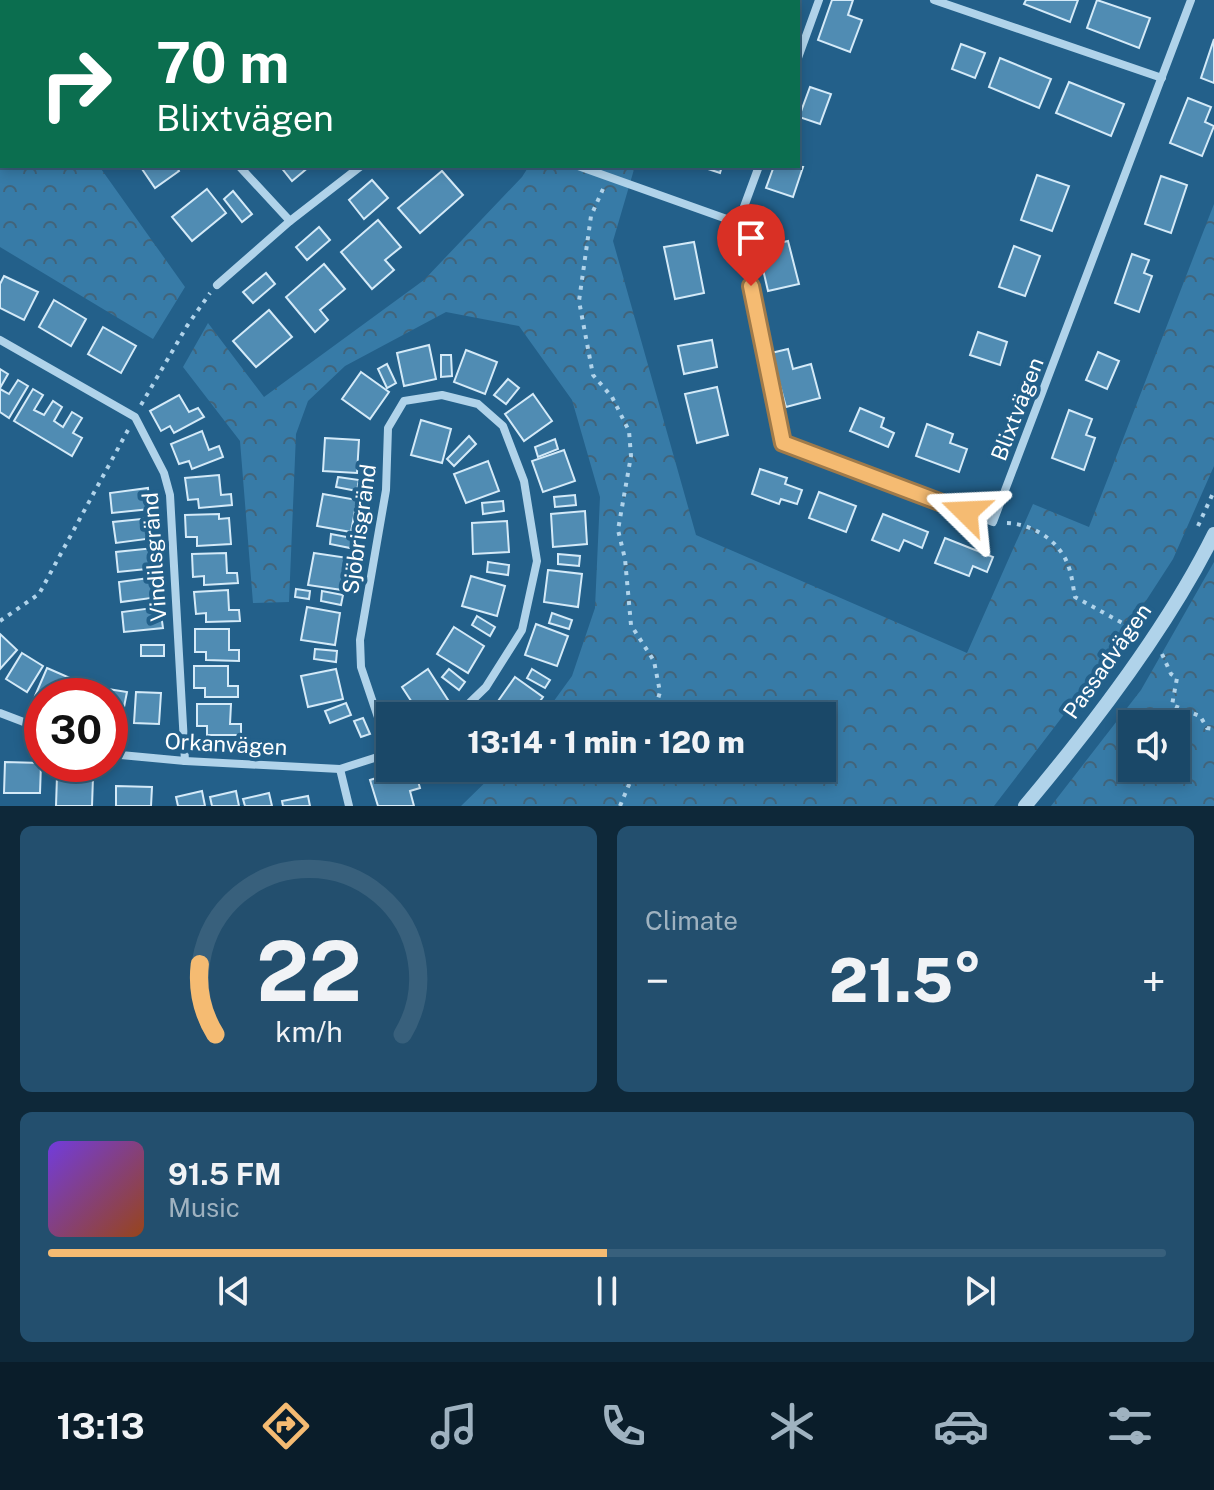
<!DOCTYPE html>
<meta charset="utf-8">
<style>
:root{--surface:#1a4868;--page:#234f6e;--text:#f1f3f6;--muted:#9fb2c0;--line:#38607c;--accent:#f5bb72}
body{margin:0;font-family:"Public Sans",sans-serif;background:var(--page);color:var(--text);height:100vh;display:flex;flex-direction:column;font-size:30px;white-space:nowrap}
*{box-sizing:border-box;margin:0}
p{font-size:26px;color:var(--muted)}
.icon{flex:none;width:44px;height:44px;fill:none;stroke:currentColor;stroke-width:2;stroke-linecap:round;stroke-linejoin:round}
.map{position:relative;height:806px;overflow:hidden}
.side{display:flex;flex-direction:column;gap:20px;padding:20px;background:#0e2839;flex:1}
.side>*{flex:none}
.hud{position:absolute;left:0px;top:0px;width:800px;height:168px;box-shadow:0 4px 12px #0003,0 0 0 2px var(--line);background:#0b6e4f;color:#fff;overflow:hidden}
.buttons{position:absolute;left:1118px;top:710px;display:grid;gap:16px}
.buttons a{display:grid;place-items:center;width:72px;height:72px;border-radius:0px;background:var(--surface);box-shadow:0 4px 12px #0003,0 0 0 2px var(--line);font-size:40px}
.speed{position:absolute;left:24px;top:678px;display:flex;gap:16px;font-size:40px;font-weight:700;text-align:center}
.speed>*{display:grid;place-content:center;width:104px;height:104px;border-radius:50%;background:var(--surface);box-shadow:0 4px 12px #0003,0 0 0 2px var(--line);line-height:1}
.speed .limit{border:12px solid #d22;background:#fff;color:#111}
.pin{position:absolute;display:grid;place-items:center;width:68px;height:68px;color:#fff;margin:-82px -34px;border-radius:50% 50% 50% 0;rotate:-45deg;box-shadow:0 0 8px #0007}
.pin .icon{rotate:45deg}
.me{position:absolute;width:88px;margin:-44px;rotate:291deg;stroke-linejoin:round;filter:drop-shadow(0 0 6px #0008)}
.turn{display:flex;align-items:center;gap:28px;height:168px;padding:0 24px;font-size:36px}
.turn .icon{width:104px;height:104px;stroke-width:2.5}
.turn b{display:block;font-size:56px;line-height:68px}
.big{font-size:60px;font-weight:800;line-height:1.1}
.side .card{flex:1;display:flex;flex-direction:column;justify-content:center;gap:12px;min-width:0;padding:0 28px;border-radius:12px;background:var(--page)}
.side .dial{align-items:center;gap:0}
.dial svg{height:208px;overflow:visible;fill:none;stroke:var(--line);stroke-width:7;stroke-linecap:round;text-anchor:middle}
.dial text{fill:var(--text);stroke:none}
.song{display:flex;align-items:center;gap:24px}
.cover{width:96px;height:96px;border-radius:12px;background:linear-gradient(135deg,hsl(260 70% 55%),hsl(20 70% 35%))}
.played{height:8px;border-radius:4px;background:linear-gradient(90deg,var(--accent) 50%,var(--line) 50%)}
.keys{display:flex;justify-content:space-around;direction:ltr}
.heat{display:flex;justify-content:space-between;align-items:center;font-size:44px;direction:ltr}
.side .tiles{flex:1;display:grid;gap:20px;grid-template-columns:1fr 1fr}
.card:last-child{grid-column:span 2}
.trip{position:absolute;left:376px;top:702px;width:460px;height:80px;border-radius:0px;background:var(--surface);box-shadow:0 4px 12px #0003,0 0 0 2px var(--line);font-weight:800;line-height:80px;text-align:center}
.tab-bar{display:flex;height:128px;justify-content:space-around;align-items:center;background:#0a1d2a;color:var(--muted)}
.tab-bar .icon{width:56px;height:56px}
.tab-bar .selected{color:var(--accent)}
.tab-bar b{font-size:36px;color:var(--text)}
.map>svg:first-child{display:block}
</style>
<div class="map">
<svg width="1214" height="806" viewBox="0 0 1214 806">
<defs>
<pattern id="forest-crowns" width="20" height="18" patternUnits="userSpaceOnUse" patternTransform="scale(2)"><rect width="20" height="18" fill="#377ba7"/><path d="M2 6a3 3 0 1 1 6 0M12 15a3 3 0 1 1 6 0" fill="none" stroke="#42647a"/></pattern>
</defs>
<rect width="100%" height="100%" fill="#23608a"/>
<g fill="url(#forest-crowns)" fill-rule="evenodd">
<path d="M0,0L15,2H2V166H99L185,287L153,339L0,247Z"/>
<path d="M529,166H635L613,241L696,535L967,653L1033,504L1089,527L1214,204V466L1173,559L1118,644L994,806H461L500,768H822V716H543L572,676L595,608L600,497L572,400L519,326L446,312L345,366L308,401L296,434L289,602L253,603L240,441L183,367L208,323L264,397L424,280L522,177Z"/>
<path d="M1214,562V806H1051L1141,690ZM1176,724V768H1132V724Z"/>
</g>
<g fill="#508cb3" stroke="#d4eaf8" stroke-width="2">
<path d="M743,0H784L743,2Z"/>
<path d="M832,0H853L848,15L862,20L850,52L818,40Z"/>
<path d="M1026,0H1078L1070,22L1024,4Z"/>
<path d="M1097,0L1150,18L1139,48L1087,28Z"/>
<path d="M1214,39V83L1201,78Z"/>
<path d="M961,44L985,53L975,78L952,69Z"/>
<path d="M1000,58L1051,79L1039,108L989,87Z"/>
<path d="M1069,82L1124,104L1111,136L1056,113Z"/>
<path d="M810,87L831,94L820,124L799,117Z"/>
<path d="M1188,98L1211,107L1205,122L1214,126L1202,156L1170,143Z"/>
<path d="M140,166H176L179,171L155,188Z"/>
<path d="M280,166H310L292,181Z"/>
<path d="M699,166H722L720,173Z"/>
<path d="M774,166L803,167L793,197L766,188Z"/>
<path d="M442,171L463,195L420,233L398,208Z"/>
<path d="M1037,175L1069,186L1052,231L1021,220Z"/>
<path d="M1161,176L1187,185L1171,233L1145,224Z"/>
<path d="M372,180L388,198L364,219L349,200Z"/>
<path d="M207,189L226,213L192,241L172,217Z"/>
<path d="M233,191L252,214L242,222L224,199Z"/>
<path d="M378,220L401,247L385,260L394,270L372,289L341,252Z"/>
<path d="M319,227L330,240L307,260L296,247Z"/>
<path d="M772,232L775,244L788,241L799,284L768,291L755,235Z"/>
<path d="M694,242L704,293L675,299L664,247Z"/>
<path d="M1014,246L1040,256L1025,296L999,287Z"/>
<path d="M1132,254L1149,260L1144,273L1152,276L1139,312L1115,303Z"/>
<path d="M324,264L345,289L320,310L328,320L315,332L286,297Z"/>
<path d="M266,273L275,284L253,303L243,292Z"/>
<path d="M4,276L38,292L24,320L0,308V284Z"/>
<path d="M54,300L86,319L71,346L39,327Z"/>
<path d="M269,310L292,337L256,367L233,341Z"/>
<path d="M103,327L136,346L121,373L88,354Z"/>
<path d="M978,332L1007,342L1000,365L970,355Z"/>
<path d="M712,340L717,367L684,374L678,346Z"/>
<path d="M429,345L436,379L404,386L397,353Z"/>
<path d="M788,349L793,369L811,364L820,398L786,407L771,353Z"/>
<path d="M466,350L497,362L485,394L454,382Z"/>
<path d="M1098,352L1119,361L1107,389L1086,380Z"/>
<path d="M441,355H451L452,376L441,377Z"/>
<path d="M387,364L396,383L387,388L378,369Z"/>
<path d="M0,369L8,374L0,388Z"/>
<path d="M361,372L389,392L370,419L342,399Z"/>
<path d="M508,379L519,388L506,404L494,395Z"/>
<path d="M18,380L28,386L9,418L0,412V389L9,394Z"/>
<path d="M717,387L728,435L697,443L685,394Z"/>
<path d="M33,389L43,395L34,410L44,415L53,401L62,407L54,421L63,427L72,412L82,418L73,433L82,438L72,456L14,421Z"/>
<path d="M533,394L552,421L524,441L505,414Z"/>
<path d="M179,395L189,412L198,408L204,417L174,433L170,426L161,431L150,411Z"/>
<path d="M860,408L884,418L881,427L894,433L888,447L850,431Z"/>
<path d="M1069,410L1092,419L1086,435L1095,438L1084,470L1052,458Z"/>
<path d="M421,420L451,429L442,463L411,455Z"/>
<path d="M927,424L953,434L950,443L967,449L959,472L916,456Z"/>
<path d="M202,431L209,450L219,446L223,457L192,469L189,461L179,464L171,444Z"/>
<path d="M469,436L476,444L454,466L447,459Z"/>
<path d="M325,438L359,440L357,473L323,471Z"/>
<path d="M555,439L558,449L538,457L535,447Z"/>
<path d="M564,450L575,481L543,492L532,461Z"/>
<path d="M488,461L499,491L466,503L454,474Z"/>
<path d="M760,469L787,478L785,484L802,490L797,504L781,499L779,504L752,494Z"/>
<path d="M219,475L221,495L231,494L232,505L199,508L198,499L188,500L185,478Z"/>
<path d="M338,477L359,480L357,491L336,487Z"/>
<path d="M148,488L150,509L112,513L110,493Z"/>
<path d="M819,492L856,506L846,532L809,518Z"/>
<path d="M323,494L357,500L351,532L317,526Z"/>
<path d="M575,495L576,505L555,507L554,497Z"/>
<path d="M503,501L504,511L483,514L482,503Z"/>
<path d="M585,511L587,544L553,547L551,514Z"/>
<path d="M219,514V519L229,518L231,544L197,546V537H186L185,515Z"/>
<path d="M883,514L928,532L922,548L904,540L899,551L872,540Z"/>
<path d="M151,518L154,538L116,543L113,522Z"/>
<path d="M507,521L509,552L473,554L472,523Z"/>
<path d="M331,534L352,538L350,548L330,544Z"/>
<path d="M945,538L993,557L987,572L973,566L969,576L935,563Z"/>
<path d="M154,548L156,568L118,572L116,552Z"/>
<path d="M226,553L227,573H237L238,583L204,585V576L193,577L192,554Z"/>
<path d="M314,553L348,558L342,590L308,585Z"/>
<path d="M558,554L580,556L579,566L558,564Z"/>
<path d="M488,562L509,565L508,575L487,572Z"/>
<path d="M548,570L582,574L578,607L544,602Z"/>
<path d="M471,576L505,586L497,616L462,606Z"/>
<path d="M157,577L159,597L121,602L119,582Z"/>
<path d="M296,589L310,591L309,599L295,597Z"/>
<path d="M228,590L229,610H239L240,621L206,622V613L196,614L194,592Z"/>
<path d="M322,591L343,595L341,605L321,601Z"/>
<path d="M160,607L163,628L124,632L122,612Z"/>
<path d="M307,607L340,613L335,645L301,640Z"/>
<path d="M552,613L572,620L569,629L549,623Z"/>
<path d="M477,616L495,627L490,636L472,625Z"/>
<path d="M536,624L568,636L557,666L525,655Z"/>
<path d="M454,627L484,646L468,673L437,654Z"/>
<path d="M195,629H229V650H239V661L206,660V652H195Z"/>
<path d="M0,634L17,650L0,669Z"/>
<rect x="141" y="645" width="23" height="11"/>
<path d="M315,649L337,651L336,662L314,659Z"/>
<path d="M22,653L43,666L27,692L6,679Z"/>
<path d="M194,666H228V686H238V697H205V688H194Z"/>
<path d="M47,668L70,678L62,696H42V699L35,696Z"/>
<path d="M336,669L343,699L308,707L301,676Z"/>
<path d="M428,669L448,700L421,716L402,687Z"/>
<path d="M449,669L465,682L459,690L442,677Z"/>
<path d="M532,669L550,680L545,688L527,678Z"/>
<path d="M515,677L543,697L529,716H513L496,704Z"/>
<path d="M74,679L98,687L95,696H68Z"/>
<path d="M102,688L127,692L121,722L110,720V696H101Z"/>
<path d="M136,692L161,693L159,724L134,723Z"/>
<path d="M346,703L351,715L330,723L325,711Z"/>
<path d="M197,704H231L230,724H241V735H207V726H197Z"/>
<path d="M363,718L370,734L361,737L354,721Z"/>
<path d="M5,762L41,763L40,793H4Z"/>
<path d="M462,768H480L475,776Z"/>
<path d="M403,770L405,777L416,774L420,788L410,791L414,806H378L370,780Z"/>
<path d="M57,776L93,777L92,806H56Z"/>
<path d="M116,786L152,787L151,806H116Z"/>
<path d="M202,791L205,806H178L176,797Z"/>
<path d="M236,791L239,806H212L210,797Z"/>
<path d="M269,793L272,806H245L243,799Z"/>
<path d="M308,796L310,806H283L282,801Z"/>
</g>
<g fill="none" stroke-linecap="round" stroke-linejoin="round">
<g stroke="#b0d3ea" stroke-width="4" stroke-dasharray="4 6" stroke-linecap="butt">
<path d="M616,2V0"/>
<path d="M603,189L591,216L579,301L593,375L612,397L629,431L631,456L618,530L625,559L631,625L654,661L660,692L653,716"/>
<path d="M141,405L187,326L210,293"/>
<path d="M1007,523C1032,524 1059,540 1068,565C1072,575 1073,587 1075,597L1137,631"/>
<path d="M1198,526L1214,491"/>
<path d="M0,621L39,594L128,430"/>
<path d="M1162,654L1171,674L1177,678L1172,705L1200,716L1207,728L1214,729"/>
<path d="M620,806L636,768"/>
</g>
<g stroke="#b0d3ea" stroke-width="8">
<path d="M131,0L133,2"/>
<path d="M934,0L1162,78"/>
<path d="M477,2V0"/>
<path d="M798,58L819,0"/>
<path d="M239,166L290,221"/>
<path d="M578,166L738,223L783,443L993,522L1191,0"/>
<path d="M738,223L759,166"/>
<path d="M217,285L290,221L361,166"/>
<path d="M0,340L135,417L164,473L170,495L185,761"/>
<path d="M0,713L42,729"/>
<path d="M390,753L361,667L360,640L386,490L388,428L404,401L442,395L478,404L503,426L524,481L537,561L522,630L486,687L456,716"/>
<path d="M110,754L185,761L340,769L390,753"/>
<path d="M340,769L349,806"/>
</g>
<path stroke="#b0d3ea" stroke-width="14" d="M1025,806C1093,725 1167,629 1214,534"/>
</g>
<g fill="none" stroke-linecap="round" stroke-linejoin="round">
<g stroke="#9f7a4a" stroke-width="20">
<path id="route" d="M751,286L783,443L966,512"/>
</g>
<use href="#route" stroke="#f5bb72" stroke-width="14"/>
</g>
<g text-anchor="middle" stroke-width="8" stroke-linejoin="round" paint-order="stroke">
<g font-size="22" fill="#fff" stroke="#23608a">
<text transform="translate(1017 409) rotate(-69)" y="8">Blixtvägen</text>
<text transform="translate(359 529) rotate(-82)" y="8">Sjöbrisgränd</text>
<text transform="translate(154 557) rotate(-94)" y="8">Vindilsgränd</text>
<text transform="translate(1107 661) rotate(-55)" y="8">Passadvägen</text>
<text transform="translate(226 744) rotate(3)" y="8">Orkanvägen</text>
</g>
</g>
</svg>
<div class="buttons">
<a><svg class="icon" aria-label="sound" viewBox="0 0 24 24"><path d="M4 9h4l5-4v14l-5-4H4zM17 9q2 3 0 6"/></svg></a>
</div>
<div class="speed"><div class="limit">30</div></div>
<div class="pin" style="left:751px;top:286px;background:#d93025"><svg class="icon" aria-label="arrive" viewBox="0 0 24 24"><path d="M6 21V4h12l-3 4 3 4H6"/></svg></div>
<svg class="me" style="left:966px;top:512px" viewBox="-20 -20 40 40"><path d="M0-17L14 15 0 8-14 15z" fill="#f5bb72" stroke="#fff" stroke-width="4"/></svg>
<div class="trip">13:14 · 1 min · 120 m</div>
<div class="hud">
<div class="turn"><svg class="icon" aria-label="right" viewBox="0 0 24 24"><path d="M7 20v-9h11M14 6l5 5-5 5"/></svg><div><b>70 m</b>Blixtvägen</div></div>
</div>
</div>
<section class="side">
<div class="tiles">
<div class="card dial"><svg viewBox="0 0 100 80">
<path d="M14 69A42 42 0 1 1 86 69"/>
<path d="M14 69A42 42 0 0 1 8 42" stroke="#f5bb72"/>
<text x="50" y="56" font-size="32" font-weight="700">22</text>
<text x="50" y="72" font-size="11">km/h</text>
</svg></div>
<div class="card"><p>Climate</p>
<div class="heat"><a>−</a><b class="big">21.5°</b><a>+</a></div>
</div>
<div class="card">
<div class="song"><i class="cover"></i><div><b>91.5 FM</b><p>Music</p></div></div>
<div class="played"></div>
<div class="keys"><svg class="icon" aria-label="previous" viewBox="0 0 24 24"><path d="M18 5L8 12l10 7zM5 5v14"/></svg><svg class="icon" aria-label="pause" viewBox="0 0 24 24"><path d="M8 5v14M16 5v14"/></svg><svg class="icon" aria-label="next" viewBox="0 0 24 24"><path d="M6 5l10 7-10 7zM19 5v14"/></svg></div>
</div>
</div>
</section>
<nav class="tab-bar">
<b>13:13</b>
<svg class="icon selected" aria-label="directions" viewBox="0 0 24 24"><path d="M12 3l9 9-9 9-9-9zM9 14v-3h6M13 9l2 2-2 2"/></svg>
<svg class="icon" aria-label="music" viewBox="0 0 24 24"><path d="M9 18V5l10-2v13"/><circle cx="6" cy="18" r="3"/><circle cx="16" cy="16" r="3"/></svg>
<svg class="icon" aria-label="phone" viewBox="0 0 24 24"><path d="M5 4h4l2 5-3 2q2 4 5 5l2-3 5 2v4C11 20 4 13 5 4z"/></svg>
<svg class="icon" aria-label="climate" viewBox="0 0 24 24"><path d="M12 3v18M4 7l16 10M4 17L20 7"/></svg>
<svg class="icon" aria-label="car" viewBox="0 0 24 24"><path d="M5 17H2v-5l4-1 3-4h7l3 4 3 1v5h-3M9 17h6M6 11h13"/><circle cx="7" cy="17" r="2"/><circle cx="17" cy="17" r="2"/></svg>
<svg class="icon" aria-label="filters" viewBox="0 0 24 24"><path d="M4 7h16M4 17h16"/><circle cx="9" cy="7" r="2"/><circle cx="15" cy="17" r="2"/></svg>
</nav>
